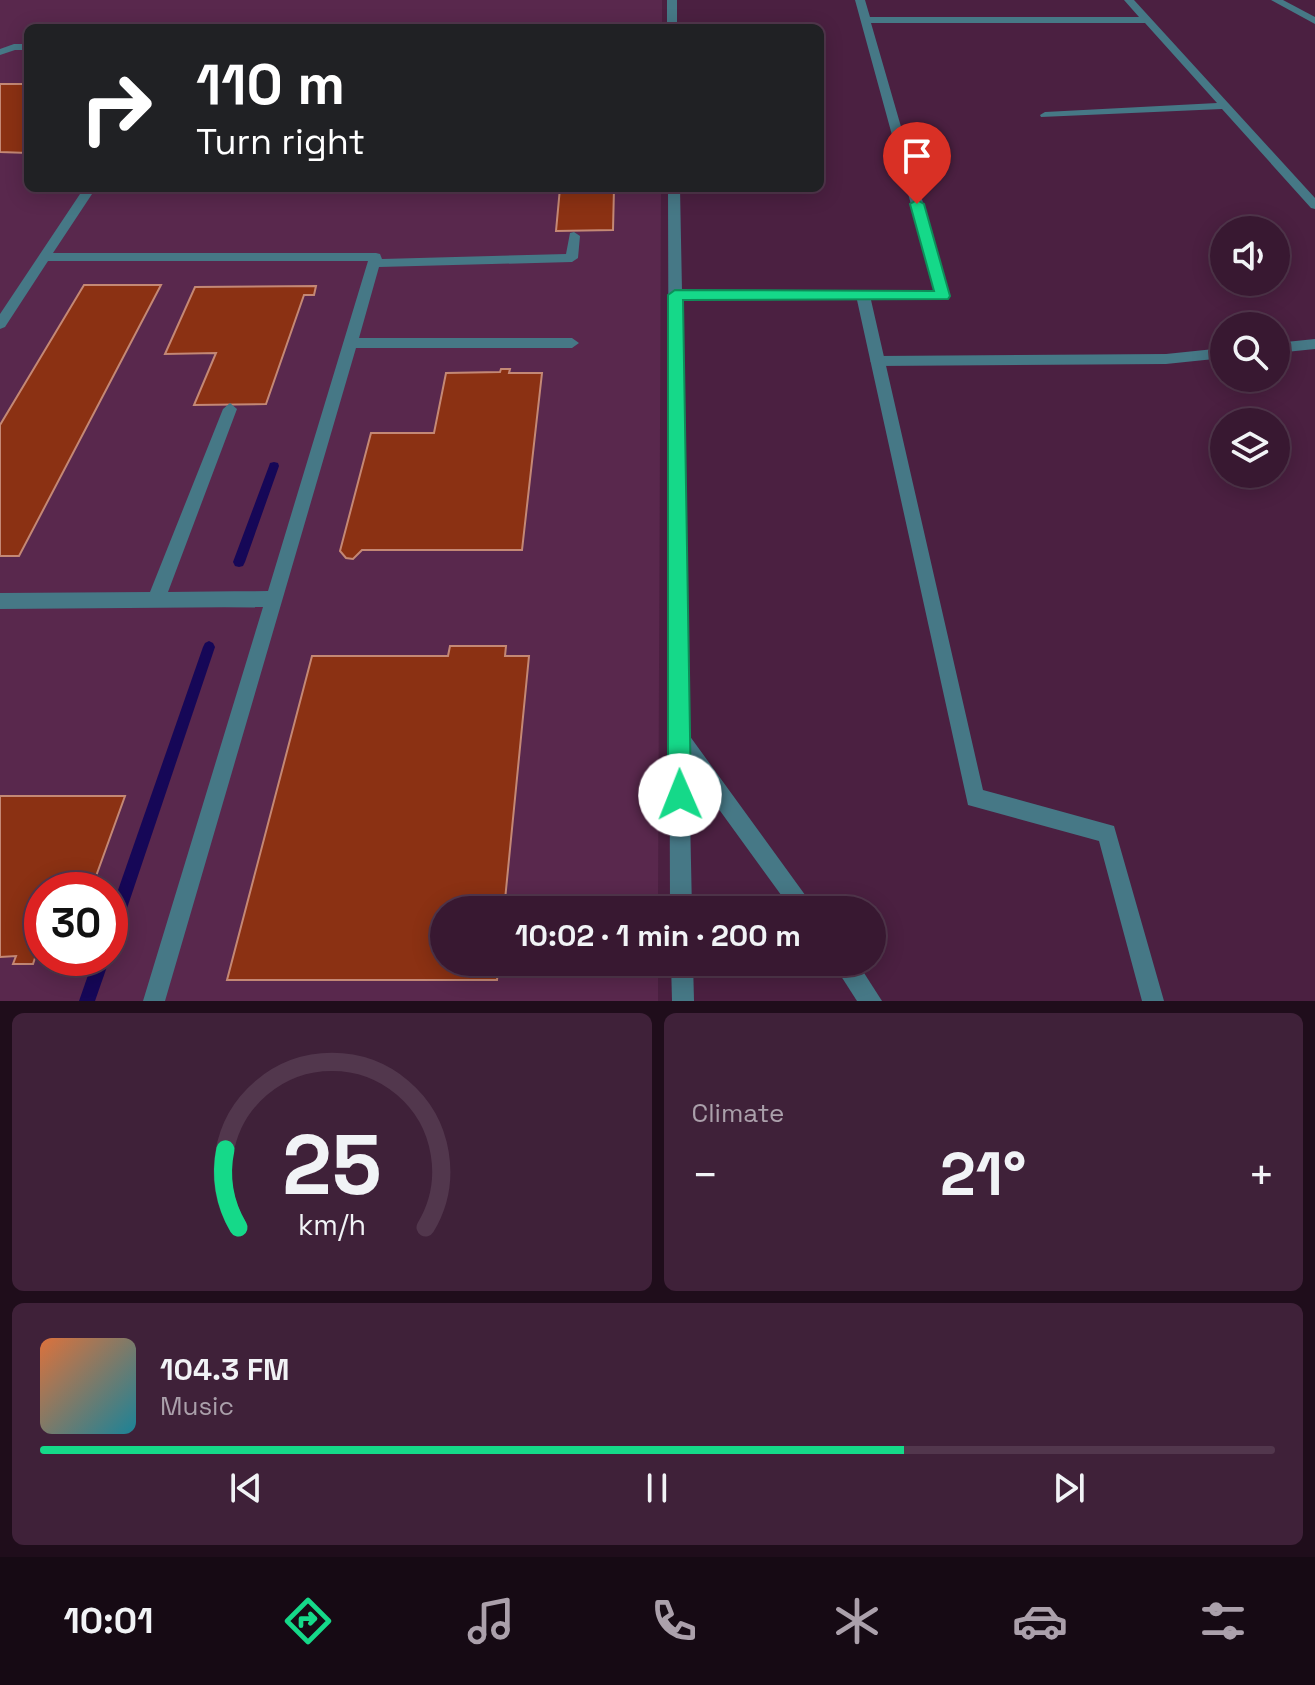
<!DOCTYPE html>
<meta charset="utf-8">
<style>
:root{--surface:#381831;--page:#3f2139;--text:#f1f3f6;--muted:#aba0ab;--line:#52374d;--accent:#15d989}
body{margin:0;font-family:"Space Grotesk",sans-serif;background:var(--page);color:var(--text);height:100vh;display:flex;flex-direction:column;font-size:30px;white-space:nowrap}
*{box-sizing:border-box;margin:0}
p{font-size:26px;color:var(--muted)}
.icon{flex:none;width:44px;height:44px;fill:none;stroke:currentColor;stroke-width:2;stroke-linecap:round;stroke-linejoin:round}
.map{position:relative;height:1001px;overflow:hidden}
.sheet{display:flex;flex-direction:column;gap:12px;padding:12px;background:#1f0d1b;flex:1}
.sheet>*{flex:none}
.guide{position:absolute;left:24px;top:24px;width:800px;height:168px;border-radius:12px;box-shadow:0 4px 20px #0003,0 0 0 2px var(--line);background:#202124;color:#fff;overflow:hidden}
.fabs{position:absolute;left:1210px;top:216px;display:grid;gap:16px}
.fabs a{display:grid;place-items:center;width:80px;height:80px;border-radius:50%;background:var(--surface);box-shadow:0 4px 20px #0003,0 0 0 2px var(--line);font-size:40px}
.speed{position:absolute;left:24px;top:872px;display:flex;gap:16px;font-size:40px;font-weight:700;text-align:center}
.speed>*{display:grid;place-content:center;width:104px;height:104px;border-radius:50%;background:var(--surface);box-shadow:0 4px 20px #0003,0 0 0 2px var(--line);line-height:1}
.speed .limit{border:12px solid #d22;background:#fff;color:#111}
.pin{position:absolute;display:grid;place-items:center;width:68px;height:68px;color:#fff;margin:-82px -34px;border-radius:50% 50% 50% 0;rotate:-45deg;box-shadow:0 0 8px #0007}
.pin .icon{rotate:45deg}
.me{position:absolute;width:88px;margin:-44px;rotate:359deg;stroke-linejoin:round;filter:drop-shadow(0 0 6px #0008)}
.turn{display:flex;align-items:center;gap:28px;height:168px;padding:0 40px;font-size:36px}
.turn .icon{width:104px;height:104px;stroke-width:2.5}
.turn b{display:block;font-size:56px;line-height:68px}
.big{font-size:60px;font-weight:600;line-height:1.1}
.sheet .tile{flex:1;display:flex;flex-direction:column;justify-content:center;gap:12px;min-width:0;padding:0 28px;border-radius:12px;background:var(--page)}
.sheet .dial{align-items:center;gap:0}
.dial svg{height:208px;overflow:visible;fill:none;stroke:var(--line);stroke-width:7;stroke-linecap:round;text-anchor:middle}
.dial text{fill:var(--text);stroke:none}
.song{display:flex;align-items:center;gap:24px}
.cover{width:96px;height:96px;border-radius:12px;background:linear-gradient(135deg,hsl(20 70% 55%),hsl(190 70% 35%))}
.played{height:8px;border-radius:4px;background:linear-gradient(90deg,var(--accent) 70%,var(--line) 70%)}
.keys{display:flex;justify-content:space-around;direction:ltr}
.heat{display:flex;justify-content:space-between;align-items:center;font-size:44px;direction:ltr}
.sheet .tiles{flex:1;display:grid;gap:12px;grid-template-columns:1fr 1fr}
.tile:last-child{grid-column:span 2}
.trip{position:absolute;left:430px;top:896px;width:456px;height:80px;border-radius:40px;background:var(--surface);box-shadow:0 4px 20px #0003,0 0 0 2px var(--line);font-weight:600;line-height:80px;text-align:center}
.menu{display:flex;height:128px;justify-content:space-around;align-items:center;background:#160a14;color:var(--muted)}
.menu .icon{width:56px;height:56px}
.menu .on{color:var(--accent)}
.menu b{font-size:36px;color:var(--text)}
.map>svg:first-child{display:block}
</style>
<div class="map">
<svg width="1315" height="1001" viewBox="0 0 1315 1001">
<rect width="100%" height="100%" fill="#4b2041"/>
<path fill="#59284d" fill-rule="evenodd" d="M0,0H662V28H28V188H661L658,910H444V962H658V1001H0ZM42,890H110V958H42Z"/>
<g fill="none" stroke-linecap="round" stroke-linejoin="round">
<g fill="#160757" fill-rule="evenodd">
<path d="M274,462L278,463L279,466L245,562L243,566L239,567L235,566L233,562L269,466L270,463Z"/>
<path d="M209,641L213,643L215,647L118,935L115,940L110,943V913L203,647L205,643Z"/>
<path d="M94,958H110L95,1001H79Z"/>
</g>
</g>
<g fill="#8b3113" stroke="#c48875" stroke-width="2">
<path d="M0,84H28V153L0,152Z"/>
<path d="M560,188H614L613,230L556,231Z"/>
<path d="M84,285H161L19,556H0V425Z"/>
<path d="M316,286L314,295H304L266,404L194,405L216,353L165,354L195,287Z"/>
<path d="M501,369H510L509,373H542L522,550H362L353,559L346,558L340,551L371,433H434L446,373L500,372Z"/>
<path d="M450,646H506L505,656H529L504,910H444V962H499L497,980H227L312,656H448Z"/>
<path d="M0,796H125L91,890H42V955H36L33,964H13L16,956L0,957Z"/>
</g>
<g fill="none" stroke-linecap="round" stroke-linejoin="round">
<g fill="#467886" fill-rule="evenodd">
<path d="M14,44H28V50H15L0,55V49Z"/>
<path d="M84,188H96L53,253H376L380,254L382,259L566,254L570,233L574,232L580,236L578,258L572,262L379,267L359,338H572L579,343L572,348H356L165,1001H143L263,607L0,609V593L150,592L223,409L230,403L237,409L168,592L268,591L368,261H48L5,327L0,329V314Z"/>
<path d="M1315,339V349L1276,353V343Z"/>
<path d="M1224,348V358L1166,364L877,366L870,361L877,356L1166,354Z"/>
</g>
<g fill="#467886" fill-rule="evenodd">
<rect x="667" y="0" width="10" height="28"/>
<path d="M855,0H865L870,17H1139L1124,0H1134L1315,198V209L1311,208L1222,109L1041,117L1040,115L1045,112L1217,103L1145,23H871L950,296L943,300H871L983,790L1114,826L1164,1001H1142L1099,841L968,805L857,300L682,299L689,735L816,910H792L689,768L692,910H670L668,188H680L682,291L935,292Z"/>
<path d="M1271,0H1283L1315,17V24Z"/>
<path d="M671,962H693L694,1001H672Z"/>
<path d="M832,962H857L882,1001H857Z"/>
</g>
</g>
<path fill="#15d989" stroke="#0e8d59" stroke-width="2" d="M917,200L924,204L950,296L948,299L683,300L691,795L688,803L680,806L672,803L668,795V295L675,290L934,291L910,204Z"/>
</svg>
<div class="fabs">
<a><svg class="icon" aria-label="sound" viewBox="0 0 24 24"><path d="M4 9h4l5-4v14l-5-4H4zM17 9q2 3 0 6"/></svg></a>
<a><svg class="icon" aria-label="search" viewBox="0 0 24 24"><circle cx="10" cy="10" r="6"/><path d="M15 15l6 6"/></svg></a>
<a><svg class="icon" aria-label="layers" viewBox="0 0 24 24"><path d="M12 4l9 5-9 5-9-5zM3 14l9 5 9-5"/></svg></a>
</div>
<div class="speed"><div class="limit">30</div></div>
<div class="pin" style="left:917px;top:204px;background:#d93025"><svg class="icon" aria-label="arrive" viewBox="0 0 24 24"><path d="M6 21V4h12l-3 4 3 4H6"/></svg></div>
<svg class="me" style="left:680px;top:795px" viewBox="-20 -20 40 40"><circle r="19" fill="#fff"/><path d="M0-13L10 11 0 6-10 11z" fill="#15d989"/></svg>
<div class="trip">10:02 · 1 min · 200 m</div>
<div class="guide">
<div class="turn"><svg class="icon" aria-label="right" viewBox="0 0 24 24"><path d="M7 20v-9h11M14 6l5 5-5 5"/></svg><div><b>110 m</b>Turn right</div></div>
</div>
</div>
<section class="sheet">
<div class="tiles">
<div class="tile dial"><svg viewBox="0 0 100 80">
<path d="M14 69A42 42 0 1 1 86 69"/>
<path d="M14 69A42 42 0 0 1 9 39" stroke="#15d989"/>
<text x="50" y="56" font-size="32" font-weight="700">25</text>
<text x="50" y="72" font-size="11">km/h</text>
</svg></div>
<div class="tile"><p>Climate</p>
<div class="heat"><a>−</a><b class="big">21°</b><a>+</a></div>
</div>
<div class="tile">
<div class="song"><i class="cover"></i><div><b>104.3 FM</b><p>Music</p></div></div>
<div class="played"></div>
<div class="keys"><svg class="icon" aria-label="previous" viewBox="0 0 24 24"><path d="M18 5L8 12l10 7zM5 5v14"/></svg><svg class="icon" aria-label="pause" viewBox="0 0 24 24"><path d="M8 5v14M16 5v14"/></svg><svg class="icon" aria-label="next" viewBox="0 0 24 24"><path d="M6 5l10 7-10 7zM19 5v14"/></svg></div>
</div>
</div>
</section>
<nav class="menu">
<b>10:01</b>
<svg class="icon on" aria-label="directions" viewBox="0 0 24 24"><path d="M12 3l9 9-9 9-9-9zM9 14v-3h6M13 9l2 2-2 2"/></svg>
<svg class="icon" aria-label="music" viewBox="0 0 24 24"><path d="M9 18V5l10-2v13"/><circle cx="6" cy="18" r="3"/><circle cx="16" cy="16" r="3"/></svg>
<svg class="icon" aria-label="phone" viewBox="0 0 24 24"><path d="M5 4h4l2 5-3 2q2 4 5 5l2-3 5 2v4C11 20 4 13 5 4z"/></svg>
<svg class="icon" aria-label="climate" viewBox="0 0 24 24"><path d="M12 3v18M4 7l16 10M4 17L20 7"/></svg>
<svg class="icon" aria-label="car" viewBox="0 0 24 24"><path d="M5 17H2v-5l4-1 3-4h7l3 4 3 1v5h-3M9 17h6M6 11h13"/><circle cx="7" cy="17" r="2"/><circle cx="17" cy="17" r="2"/></svg>
<svg class="icon" aria-label="filters" viewBox="0 0 24 24"><path d="M4 7h16M4 17h16"/><circle cx="9" cy="7" r="2"/><circle cx="15" cy="17" r="2"/></svg>
</nav>
